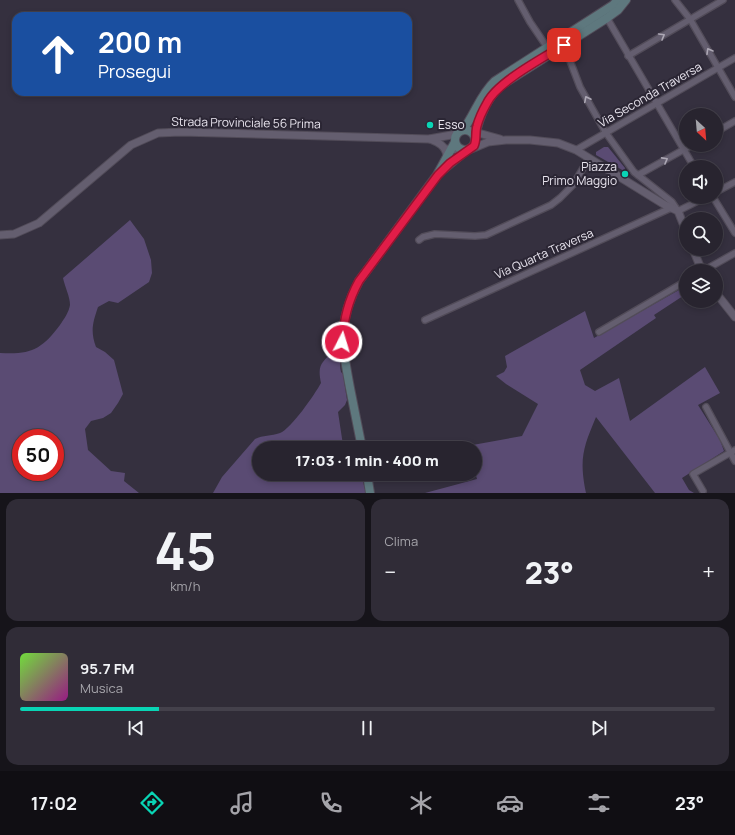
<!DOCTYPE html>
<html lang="it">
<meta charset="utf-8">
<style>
:root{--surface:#28242f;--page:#302c37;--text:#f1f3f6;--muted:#a5a4aa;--line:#44414b;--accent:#09d5b5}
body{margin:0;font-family:Manrope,sans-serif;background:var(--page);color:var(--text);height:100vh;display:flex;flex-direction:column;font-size:15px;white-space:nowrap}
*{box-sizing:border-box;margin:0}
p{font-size:13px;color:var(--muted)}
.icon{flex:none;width:22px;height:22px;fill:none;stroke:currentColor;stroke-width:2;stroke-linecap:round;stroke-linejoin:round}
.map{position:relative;height:493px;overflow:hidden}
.details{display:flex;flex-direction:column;gap:6px;padding:6px;background:#16141a;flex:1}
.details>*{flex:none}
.hud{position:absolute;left:12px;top:12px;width:400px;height:84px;border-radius:12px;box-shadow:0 2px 6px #0003,0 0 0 1px var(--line);background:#1a4fa0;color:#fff;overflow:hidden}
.needle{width:26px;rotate:154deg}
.fabs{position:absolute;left:679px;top:108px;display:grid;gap:8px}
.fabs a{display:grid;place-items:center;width:44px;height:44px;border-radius:50%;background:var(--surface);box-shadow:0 2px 6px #0003,0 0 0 1px var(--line);font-size:20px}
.speed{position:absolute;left:12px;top:429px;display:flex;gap:8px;font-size:20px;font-weight:700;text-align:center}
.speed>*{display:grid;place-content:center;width:52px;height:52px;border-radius:50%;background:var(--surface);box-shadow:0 2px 6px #0003,0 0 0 1px var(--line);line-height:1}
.speed .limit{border:6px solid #d22;background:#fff;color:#111}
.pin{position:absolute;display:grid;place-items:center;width:34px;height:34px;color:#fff;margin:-17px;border-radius:8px;box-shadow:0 2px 6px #0006}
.me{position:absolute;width:44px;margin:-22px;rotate:5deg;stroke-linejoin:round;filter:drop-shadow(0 0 3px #0008)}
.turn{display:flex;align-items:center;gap:14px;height:84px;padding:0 20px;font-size:18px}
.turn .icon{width:52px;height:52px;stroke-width:2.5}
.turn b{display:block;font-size:28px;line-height:34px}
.big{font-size:30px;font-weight:800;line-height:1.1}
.details .tile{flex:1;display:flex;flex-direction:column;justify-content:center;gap:6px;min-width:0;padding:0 14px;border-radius:12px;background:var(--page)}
.details .dial{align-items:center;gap:0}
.dial b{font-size:52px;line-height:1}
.song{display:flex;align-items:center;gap:12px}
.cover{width:48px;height:48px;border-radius:6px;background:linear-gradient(135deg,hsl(100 70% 55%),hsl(310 70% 35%))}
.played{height:4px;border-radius:2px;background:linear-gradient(90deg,var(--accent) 20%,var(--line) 20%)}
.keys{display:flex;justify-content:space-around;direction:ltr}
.heat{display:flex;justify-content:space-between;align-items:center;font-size:22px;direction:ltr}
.details .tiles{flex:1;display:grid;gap:6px;grid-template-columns:1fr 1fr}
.tile:last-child{grid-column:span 2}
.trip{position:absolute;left:252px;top:441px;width:230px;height:40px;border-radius:20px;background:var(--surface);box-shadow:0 2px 6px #0003,0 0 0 1px var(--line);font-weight:800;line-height:40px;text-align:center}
.tab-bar{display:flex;height:64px;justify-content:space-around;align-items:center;background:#100e13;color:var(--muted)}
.tab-bar .icon{width:28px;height:28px}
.tab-bar .selected{color:var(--accent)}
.tab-bar b{font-size:18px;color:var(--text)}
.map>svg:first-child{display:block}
</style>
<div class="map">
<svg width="735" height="493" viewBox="0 0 735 493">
<rect width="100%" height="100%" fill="#35303f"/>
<g fill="#5a4b73" fill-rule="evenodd">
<path d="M604,147H608L625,168L624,171L596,155V152Z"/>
<path d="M130,220L144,239L151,260L152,273L149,282L118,303L109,301L98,307C93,322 90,331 96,347L105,352L114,360L123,394L118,403L111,413L103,418L91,421L85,429L88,450L111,471L125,473L124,481L139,493H0V353C31,355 42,349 60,325C64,319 69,312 70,305C70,297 65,287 63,278ZM21,438H55V472H21Z"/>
<path d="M686,286V294L654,315L656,318L580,370L585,385L595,391L619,378L630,421L705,367L720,393L698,405L720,440L724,451L682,478L689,490L694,493H655L596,417C583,448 579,459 586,493H425L477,479L475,472V448H467V446L522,436L538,404L506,384L496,376L504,372L507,367L505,356L585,311L594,338Z"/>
<path d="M334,350L338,351C342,358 339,365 341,372L343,374L347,400L345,405L338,412L343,445L351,440L355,442L356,448H259V474H361L366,493H213L222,477L255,439C263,435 271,436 280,433C291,429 315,394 321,383C317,364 322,363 334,350Z"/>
</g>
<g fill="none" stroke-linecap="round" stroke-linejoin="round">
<g stroke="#524c59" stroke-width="8">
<g id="minor">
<path d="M518,0L530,22L547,47"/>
<path d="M675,0L690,19L735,97"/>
<path d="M607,18L694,167"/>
<path d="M564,45L580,87L606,133L634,172L672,202L678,211L706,197"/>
<path d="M628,56L723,0"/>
<path d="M716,132L735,121"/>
<path d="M576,150L735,58"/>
<path d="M638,175L692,145"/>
<path d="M716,192L735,182"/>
<path d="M713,197L735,233"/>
<path d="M419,240L423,237L435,234L475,236L486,235L551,205L560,198L573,185L589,158"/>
<path d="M703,271L735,253"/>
<path d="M425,320L673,207"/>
<path d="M599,332L686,281"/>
<path d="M706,407L735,461"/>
<path d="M703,491L693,474L735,450"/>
</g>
</g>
<g stroke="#524c59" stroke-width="9">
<g id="tertiary">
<path d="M471,131L500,139"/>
<path d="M430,139C438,142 446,146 447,156"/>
<path d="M446,149L463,150"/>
<path d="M471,149L488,142L506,140H530L558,143L576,150L665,205L678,211L686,231"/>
<path d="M0,235L14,234L39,223L131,145L158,133L181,132L429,139L457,134"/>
<path d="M693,249L702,271"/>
<path d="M716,293L735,317"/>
</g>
</g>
<g stroke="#524c59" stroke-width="10">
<g id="secondary">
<circle cx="465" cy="140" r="10"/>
<path d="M463,130C475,114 480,95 495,81L613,5L618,0"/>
<path d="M475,136C479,118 486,99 500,86L607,18L618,10L626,0"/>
<path d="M444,169L467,150"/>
<path d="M362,448C358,428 354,408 350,388C342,345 337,322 359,281L437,175L455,142"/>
<path d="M367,474L370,493"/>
</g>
</g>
<use href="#minor" stroke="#645e6f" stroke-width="5.5"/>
<use href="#tertiary" stroke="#645e6f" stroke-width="7"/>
<use href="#secondary" stroke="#5e787e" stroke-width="8"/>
</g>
<defs><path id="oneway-chevron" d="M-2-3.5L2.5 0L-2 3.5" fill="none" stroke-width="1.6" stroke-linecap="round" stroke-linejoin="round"/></defs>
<g stroke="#ada8b5">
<use href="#oneway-chevron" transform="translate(662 36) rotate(-30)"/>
<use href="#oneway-chevron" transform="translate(709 51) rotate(-120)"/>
<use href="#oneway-chevron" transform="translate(587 99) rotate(-117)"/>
<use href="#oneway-chevron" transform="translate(665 160) rotate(-29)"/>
</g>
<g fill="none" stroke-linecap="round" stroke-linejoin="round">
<g stroke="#92132f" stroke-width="10">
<path id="route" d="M342,342C344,319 348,301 359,281L438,175L450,163L474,146C477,140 475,132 477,126C479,118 483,110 487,103C497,82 543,58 564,45"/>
</g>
<use href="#route" stroke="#e11d48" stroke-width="7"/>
</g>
<g fill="#09d5b5" stroke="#2b2634" stroke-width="1.5">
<circle cx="430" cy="125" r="4"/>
<circle cx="625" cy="174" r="4"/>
</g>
<g text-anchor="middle" stroke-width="4" stroke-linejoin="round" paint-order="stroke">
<g font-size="12" fill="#e8e4ee" stroke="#2b2634">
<text transform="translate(650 95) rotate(-30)" y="4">Via Seconda Traversa</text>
<text transform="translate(246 123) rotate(1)" y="4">Strada Provinciale 56 Prima</text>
<text transform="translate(544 254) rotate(-24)" y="4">Via Quarta Traversa</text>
</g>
<g font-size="12" fill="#e8e4ee" stroke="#2b2634" text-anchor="start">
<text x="438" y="129">Esso</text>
<text x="617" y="171" text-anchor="end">Piazza<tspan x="617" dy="14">Primo Maggio</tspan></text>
</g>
</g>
</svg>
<div class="fabs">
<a><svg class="needle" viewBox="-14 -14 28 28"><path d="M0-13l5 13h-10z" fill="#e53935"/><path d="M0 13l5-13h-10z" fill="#a5a4aa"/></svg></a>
<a><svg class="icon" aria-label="sound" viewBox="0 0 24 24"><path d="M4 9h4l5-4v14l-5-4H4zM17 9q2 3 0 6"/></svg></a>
<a><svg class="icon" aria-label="search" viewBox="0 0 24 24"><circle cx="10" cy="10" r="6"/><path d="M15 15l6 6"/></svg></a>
<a><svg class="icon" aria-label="layers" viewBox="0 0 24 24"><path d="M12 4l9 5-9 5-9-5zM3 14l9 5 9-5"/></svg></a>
</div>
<div class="speed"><div class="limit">50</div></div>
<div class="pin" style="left:564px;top:45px;background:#d93025"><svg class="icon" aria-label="arrive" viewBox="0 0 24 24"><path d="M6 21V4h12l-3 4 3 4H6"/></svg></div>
<svg class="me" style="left:342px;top:342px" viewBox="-20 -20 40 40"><circle r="17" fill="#e11d48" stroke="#fff" stroke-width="3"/><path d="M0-11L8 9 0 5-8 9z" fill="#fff"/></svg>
<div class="trip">17:03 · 1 min · 400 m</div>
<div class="hud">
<div class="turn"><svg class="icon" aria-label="ahead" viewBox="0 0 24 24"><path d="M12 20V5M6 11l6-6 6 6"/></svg><div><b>200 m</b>Prosegui</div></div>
</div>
</div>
<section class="details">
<div class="tiles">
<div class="tile dial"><b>45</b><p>km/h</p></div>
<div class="tile"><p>Clima</p>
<div class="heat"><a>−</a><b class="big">23°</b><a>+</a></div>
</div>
<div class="tile">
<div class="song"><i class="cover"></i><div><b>95.7 FM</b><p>Musica</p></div></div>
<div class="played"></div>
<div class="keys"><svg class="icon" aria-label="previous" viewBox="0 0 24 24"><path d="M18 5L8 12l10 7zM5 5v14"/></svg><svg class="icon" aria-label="pause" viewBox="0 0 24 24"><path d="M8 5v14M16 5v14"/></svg><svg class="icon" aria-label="next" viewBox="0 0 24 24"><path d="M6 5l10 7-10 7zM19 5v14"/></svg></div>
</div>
</div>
</section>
<nav class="tab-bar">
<b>17:02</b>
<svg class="icon selected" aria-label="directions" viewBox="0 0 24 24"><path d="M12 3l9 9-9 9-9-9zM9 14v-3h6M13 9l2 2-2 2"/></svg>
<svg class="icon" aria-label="music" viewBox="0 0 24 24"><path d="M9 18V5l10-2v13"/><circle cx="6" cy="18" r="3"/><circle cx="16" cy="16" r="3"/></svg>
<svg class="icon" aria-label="phone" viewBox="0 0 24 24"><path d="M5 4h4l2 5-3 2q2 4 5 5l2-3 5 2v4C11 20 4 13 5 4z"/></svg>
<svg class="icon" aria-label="climate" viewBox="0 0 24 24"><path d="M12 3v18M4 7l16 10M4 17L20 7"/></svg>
<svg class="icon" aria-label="car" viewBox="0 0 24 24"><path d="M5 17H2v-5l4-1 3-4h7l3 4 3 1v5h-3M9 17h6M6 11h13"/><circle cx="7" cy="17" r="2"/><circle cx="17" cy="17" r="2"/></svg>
<svg class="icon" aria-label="filters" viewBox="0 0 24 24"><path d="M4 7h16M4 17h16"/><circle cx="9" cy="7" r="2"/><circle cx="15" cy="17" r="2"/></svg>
<b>23°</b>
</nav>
